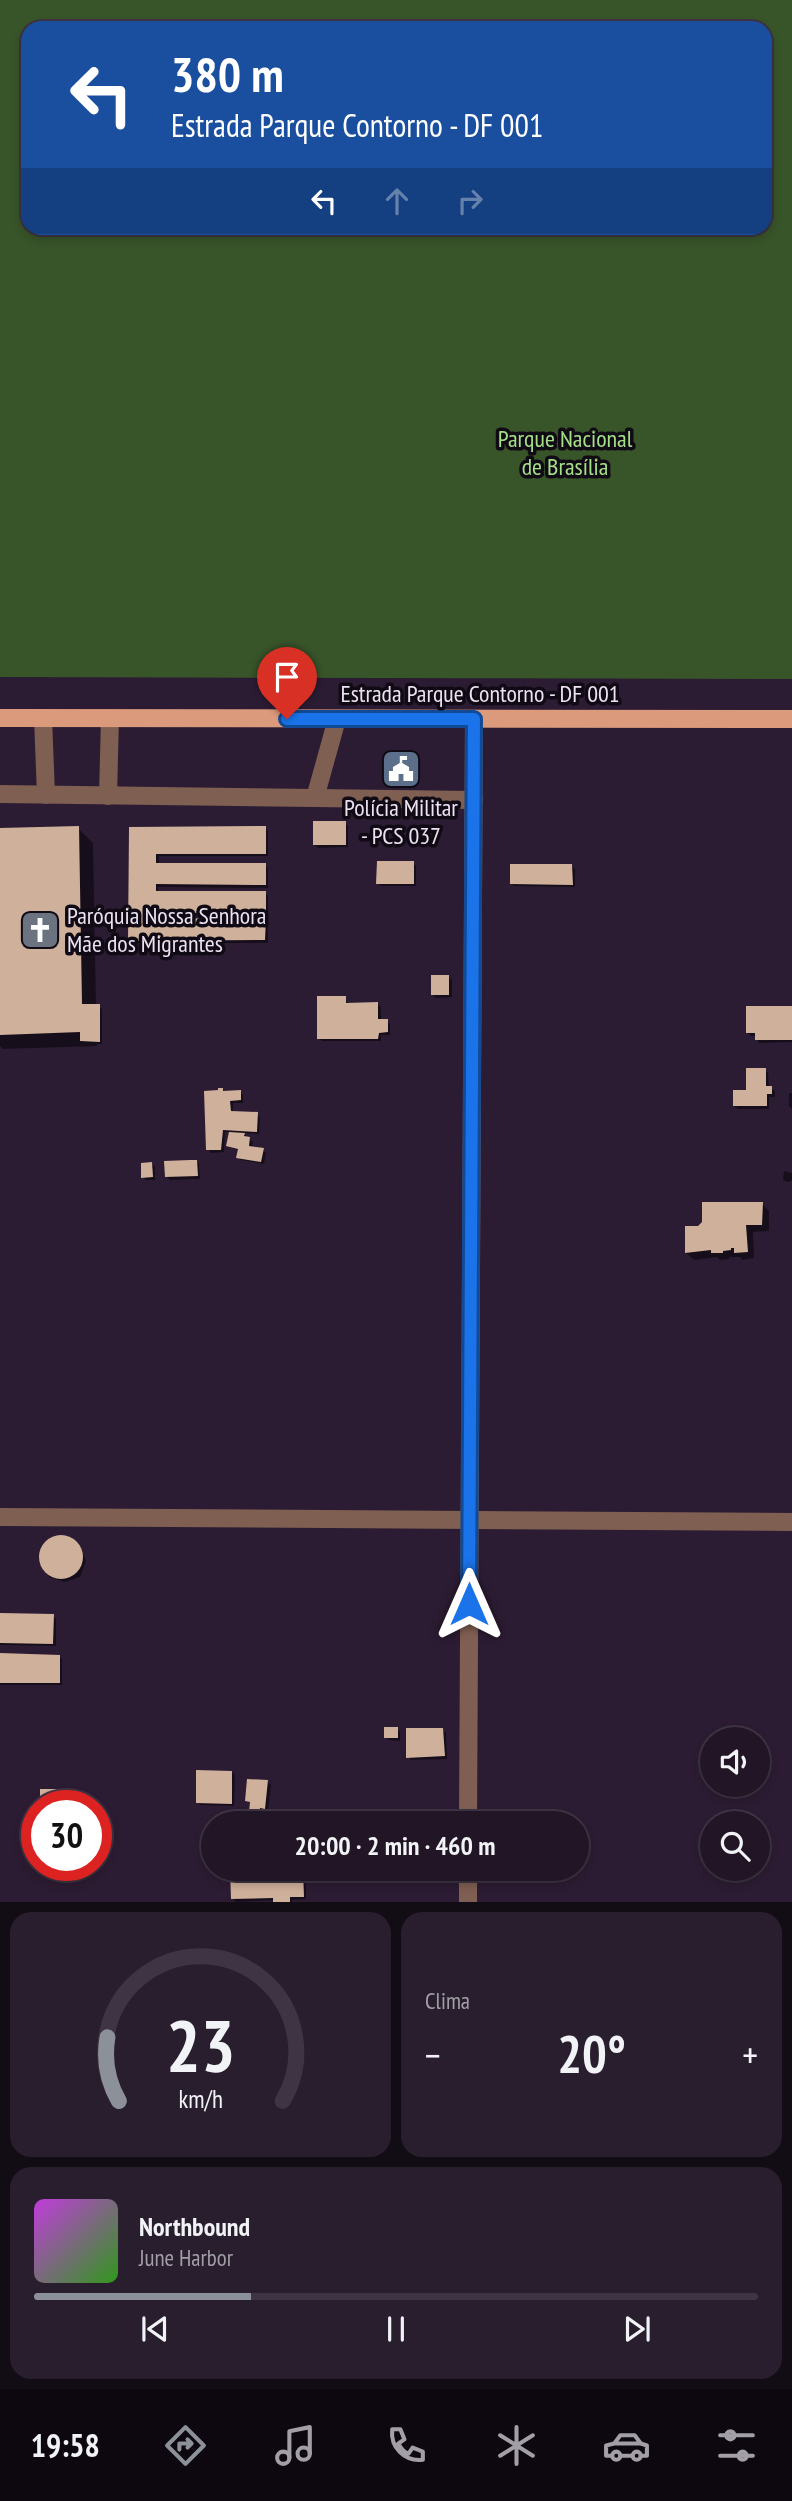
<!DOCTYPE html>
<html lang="pt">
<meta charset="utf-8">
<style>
:root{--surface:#211526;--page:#291e2e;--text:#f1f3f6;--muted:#a29fa7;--line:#3e3443;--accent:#8c9099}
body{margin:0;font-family:"PT Sans Narrow",sans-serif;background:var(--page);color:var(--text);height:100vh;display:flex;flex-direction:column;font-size:26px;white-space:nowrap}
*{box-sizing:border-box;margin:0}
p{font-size:23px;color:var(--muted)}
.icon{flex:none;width:38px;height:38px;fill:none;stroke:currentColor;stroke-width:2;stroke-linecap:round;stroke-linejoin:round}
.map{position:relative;height:1902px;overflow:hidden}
.sheet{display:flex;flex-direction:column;gap:10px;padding:10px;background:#120c15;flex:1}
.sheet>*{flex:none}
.banner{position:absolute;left:21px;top:21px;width:751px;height:214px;border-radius:21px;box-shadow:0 4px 10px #0003,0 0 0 2px var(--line);background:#1a4fa0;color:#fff;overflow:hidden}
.controls{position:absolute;left:700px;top:1727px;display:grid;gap:14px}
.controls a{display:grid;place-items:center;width:70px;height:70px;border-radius:50%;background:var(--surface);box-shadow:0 4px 10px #0003,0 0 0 2px var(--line);font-size:35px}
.speed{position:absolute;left:21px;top:1790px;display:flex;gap:14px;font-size:35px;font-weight:700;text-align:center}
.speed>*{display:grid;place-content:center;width:91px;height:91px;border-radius:50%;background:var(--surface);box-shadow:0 4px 10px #0003,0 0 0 2px var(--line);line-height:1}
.speed .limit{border:10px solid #d22;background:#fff;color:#111}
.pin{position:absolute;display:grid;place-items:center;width:60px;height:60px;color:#fff;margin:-72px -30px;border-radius:50% 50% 50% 0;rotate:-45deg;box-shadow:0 0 7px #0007}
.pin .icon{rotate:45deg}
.me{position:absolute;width:77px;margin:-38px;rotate:0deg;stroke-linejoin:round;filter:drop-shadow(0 0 5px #0008)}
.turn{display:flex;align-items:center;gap:24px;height:147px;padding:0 35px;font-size:32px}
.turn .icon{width:91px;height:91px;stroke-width:2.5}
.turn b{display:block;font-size:49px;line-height:60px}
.lanes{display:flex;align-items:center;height:66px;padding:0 35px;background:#0003;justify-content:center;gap:35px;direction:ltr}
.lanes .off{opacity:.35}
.big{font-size:52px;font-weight:700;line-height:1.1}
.sheet .widget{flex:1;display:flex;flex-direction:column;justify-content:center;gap:10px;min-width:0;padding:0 24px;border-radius:21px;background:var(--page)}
.sheet .dial{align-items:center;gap:0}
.dial svg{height:182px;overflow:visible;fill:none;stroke:var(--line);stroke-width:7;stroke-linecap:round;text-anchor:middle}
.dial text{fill:var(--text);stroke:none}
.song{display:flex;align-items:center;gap:21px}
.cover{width:84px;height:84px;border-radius:10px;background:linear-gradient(135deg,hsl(290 70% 55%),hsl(110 70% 35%))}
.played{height:7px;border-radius:4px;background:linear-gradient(90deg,var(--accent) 30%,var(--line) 30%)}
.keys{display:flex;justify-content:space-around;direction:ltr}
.heat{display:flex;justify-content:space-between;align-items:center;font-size:38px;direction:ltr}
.sheet .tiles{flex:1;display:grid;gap:10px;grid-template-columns:1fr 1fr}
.widget:last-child{grid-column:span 2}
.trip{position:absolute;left:201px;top:1811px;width:388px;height:70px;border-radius:35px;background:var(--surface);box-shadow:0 4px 10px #0003,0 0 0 2px var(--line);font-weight:700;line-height:70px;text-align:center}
.dock{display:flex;height:112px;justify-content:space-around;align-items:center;background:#0d080f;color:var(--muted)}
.dock .icon{width:49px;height:49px}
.dock .selected{color:var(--accent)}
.dock b{font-size:32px;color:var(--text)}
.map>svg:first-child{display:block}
</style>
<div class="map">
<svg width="792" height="1903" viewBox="0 0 792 1903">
<rect width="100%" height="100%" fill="#2c1c33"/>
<path fill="#385429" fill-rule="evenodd" d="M0,0H792V679L0,677ZM28,28H765V228H28Z"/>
<g fill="#0007">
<path d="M406,759L409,762L408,775H400L397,772Z"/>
<path d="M345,823L348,826V847L318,848L314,844Z"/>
<path d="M78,828L93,843L96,1006L102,1009V1044H97V1046L3,1049L0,1046V830Z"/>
<path d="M130,828H265L268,831V856H159V864L265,865L268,868V888L158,887V893H265L268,896V915H158V920H265L268,923V943H133L130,940Z"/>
<path d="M413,863L416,866V886H381L378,883Z"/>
<path d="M572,866L575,869V887L514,886L511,883Z"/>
<path d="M448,977L452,980V997L436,998L433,995Z"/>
<path d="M345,998L348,1004H378L381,1007V1021H387L390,1024V1035H381V1041H322L319,1038Z"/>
<path d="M792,1008V1042L759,1043L756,1036H751L748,1033Z"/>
<path d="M765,1070L768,1073L769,1088L775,1091V1097H769V1109H738L734,1106Z"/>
<path d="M222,1090L225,1093L240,1092L243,1095V1103H233V1112L257,1114L260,1117L259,1134L243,1133L253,1142L252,1148L263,1150L266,1153L264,1164L241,1160L238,1157L240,1151L228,1146L231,1132H225L224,1152L211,1153L208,1149Z"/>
<path d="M789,1093H792V1109L789,1106Z"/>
<path d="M196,1161L199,1164L200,1179L170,1180L167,1177Z"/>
<path d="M152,1164L155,1167V1180H146L143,1177Z"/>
<path d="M784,1171L792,1173V1181L786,1182L783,1179Z"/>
<path d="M762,1204L769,1211V1231L753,1232L754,1258L742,1260L740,1257H729V1259L720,1260L717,1257L694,1260L686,1253L703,1223Z"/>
<path d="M61,1536L80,1546L86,1561L80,1577L65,1582L49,1577L40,1557L45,1543Z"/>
<path d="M0,1615L53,1616L56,1619V1646L0,1645Z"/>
<path d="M0,1655L59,1656L62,1659V1685H0Z"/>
<path d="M397,1729L400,1732V1741L389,1740L386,1737Z"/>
<path d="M442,1730L446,1733L447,1759L411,1760L408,1757Z"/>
<path d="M232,1772L235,1775L234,1806L200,1805L197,1802Z"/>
<path d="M268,1782L271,1785L268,1811H263L261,1824H253L250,1821L252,1804L247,1800Z"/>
<path d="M62,1790L65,1793V1802H45L42,1799Z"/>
<path d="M232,1869H306V1899L292,1900V1903H275V1900L236,1902L233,1899Z"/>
</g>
<g fill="#cfb09b">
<path d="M395,757H407L405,772L396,773Z"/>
<rect x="313" y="821" width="33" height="24"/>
<path d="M79,826L82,1004H100V1042L80,1041V1032L0,1035V828Z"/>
<path d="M266,826V854H156V863H266V885L156,884V891H266V913H156V918L266,919L265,940L128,941L129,827Z"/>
<path d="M377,861H414V884H376Z"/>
<path d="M510,864H572L573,885L510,884Z"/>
<rect x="431" y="975" width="18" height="20"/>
<path d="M317,996H346V1003L378,1002V1019H388V1032L379,1033L378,1039H317Z"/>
<path d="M746,1006H792V1040H755V1033H746Z"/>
<path d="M746,1068H766V1086H772V1094H767V1106H733V1090H746Z"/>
<path d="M218,1088H223V1091L241,1090V1100L230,1101L231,1111L258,1112L257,1132L223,1130L221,1150H206L204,1091L218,1090Z"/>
<path d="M229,1132L245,1133L244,1136L250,1137L249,1146L264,1148L261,1162L236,1158L238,1149L226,1146Z"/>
<path d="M190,1160H197L198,1176L165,1177L164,1161Z"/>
<path d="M152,1162L153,1177L141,1178V1163Z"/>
<path d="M702,1202H763L762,1225H746L748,1252L734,1253V1248H731V1250L723,1251V1253H711V1250L685,1253V1226H698L702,1222Z"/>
<circle cx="61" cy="1557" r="22"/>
<path d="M0,1613L54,1614L53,1644L0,1643Z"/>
<path d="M0,1653L60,1655V1683H0Z"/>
<rect x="384" y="1727" width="14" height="11"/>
<path d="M406,1728H443L445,1756L406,1758Z"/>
<path d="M196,1770L232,1771V1804L196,1803Z"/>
<path d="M247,1779L268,1780L265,1809L260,1808L259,1822L248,1821L250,1802L245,1801Z"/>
<path d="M40,1789H63V1799L40,1800Z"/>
<path d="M230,1869H303L304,1897H290V1903H273V1898L231,1899Z"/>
</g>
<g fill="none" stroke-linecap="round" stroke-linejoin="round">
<g stroke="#7f5f51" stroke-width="18">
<path d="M43,718L46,795"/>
<path d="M0,794L474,800"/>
<path d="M108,796L110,718"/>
<path d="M315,798L337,719"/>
<path d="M0,1517L792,1522"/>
<path d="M468,1824L474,719"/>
<path d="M468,1903V1869"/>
</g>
<path stroke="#db9a7c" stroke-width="18" d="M0,718L792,719"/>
</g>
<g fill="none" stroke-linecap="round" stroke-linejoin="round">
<g stroke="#114b97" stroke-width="18">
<path id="route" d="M287,719H474L469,1604"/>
</g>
<use href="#route" stroke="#1a73e8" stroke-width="12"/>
</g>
<defs>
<g id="civic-square" transform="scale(2.0125)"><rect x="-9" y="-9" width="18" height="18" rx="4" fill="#5c6f8a" stroke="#100a14"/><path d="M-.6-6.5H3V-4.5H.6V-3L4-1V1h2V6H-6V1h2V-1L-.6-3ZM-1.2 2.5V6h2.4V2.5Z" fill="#fff"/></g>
<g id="church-square" transform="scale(2.0125)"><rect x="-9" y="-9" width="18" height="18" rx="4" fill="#6b7280" stroke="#100a14"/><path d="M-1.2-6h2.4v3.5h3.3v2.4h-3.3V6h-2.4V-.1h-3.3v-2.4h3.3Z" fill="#fff"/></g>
</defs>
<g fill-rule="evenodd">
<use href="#civic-square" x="401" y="769"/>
<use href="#church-square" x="40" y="930"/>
</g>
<g text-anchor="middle" stroke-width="7" stroke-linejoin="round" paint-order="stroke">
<g font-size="24" fill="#a4e086" stroke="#100a14">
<text x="565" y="447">Parque Nacional<tspan x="565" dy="28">de Brasília</tspan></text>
</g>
<g font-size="24" fill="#ece2f1" stroke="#100a14">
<text x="480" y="702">Estrada Parque Contorno - DF 001</text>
</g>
<g font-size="24" fill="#ece2f1" stroke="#100a14">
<text x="401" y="816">Polícia Militar<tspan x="401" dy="28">- PCS 037</tspan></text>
<text x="67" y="924" text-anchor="start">Paróquia Nossa Senhora<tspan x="67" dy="28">Mãe dos Migrantes</tspan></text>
</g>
</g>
</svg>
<div class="controls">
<a><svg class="icon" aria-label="sound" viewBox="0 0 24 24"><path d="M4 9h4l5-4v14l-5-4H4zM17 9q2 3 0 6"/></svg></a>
<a><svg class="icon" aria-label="search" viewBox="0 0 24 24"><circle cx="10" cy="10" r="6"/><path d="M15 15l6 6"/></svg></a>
</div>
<div class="speed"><div class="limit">30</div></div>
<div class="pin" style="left:287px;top:719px;background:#d93025"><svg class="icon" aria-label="arrive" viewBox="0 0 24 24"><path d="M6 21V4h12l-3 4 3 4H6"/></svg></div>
<svg class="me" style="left:469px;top:1604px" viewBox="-20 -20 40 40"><path d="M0-17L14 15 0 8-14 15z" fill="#1a73e8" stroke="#fff" stroke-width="4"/></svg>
<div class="trip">20:00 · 2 min · 460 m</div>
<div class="banner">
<div class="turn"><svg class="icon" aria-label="left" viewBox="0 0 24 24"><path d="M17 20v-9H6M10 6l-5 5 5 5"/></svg><div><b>380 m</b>Estrada Parque Contorno - DF 001</div></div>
<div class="lanes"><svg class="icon" aria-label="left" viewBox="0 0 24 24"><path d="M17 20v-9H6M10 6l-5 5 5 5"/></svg><svg class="icon off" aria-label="ahead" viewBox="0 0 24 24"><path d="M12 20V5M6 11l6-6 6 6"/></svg><svg class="icon off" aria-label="right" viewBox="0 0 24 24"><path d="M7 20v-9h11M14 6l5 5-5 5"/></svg></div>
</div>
</div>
<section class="sheet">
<div class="tiles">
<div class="widget dial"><svg viewBox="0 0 100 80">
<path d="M14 69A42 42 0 1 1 86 69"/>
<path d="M14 69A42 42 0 0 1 9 41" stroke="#8c9099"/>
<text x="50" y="56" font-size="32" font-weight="700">23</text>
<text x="50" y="72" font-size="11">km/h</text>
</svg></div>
<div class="widget"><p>Clima</p>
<div class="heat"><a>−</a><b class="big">20°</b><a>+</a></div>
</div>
<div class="widget">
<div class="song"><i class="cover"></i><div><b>Northbound</b><p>June Harbor</p></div></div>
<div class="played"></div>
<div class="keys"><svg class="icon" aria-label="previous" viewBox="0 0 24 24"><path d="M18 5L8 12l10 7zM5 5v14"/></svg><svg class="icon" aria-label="pause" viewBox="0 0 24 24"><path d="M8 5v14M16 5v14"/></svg><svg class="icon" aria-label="next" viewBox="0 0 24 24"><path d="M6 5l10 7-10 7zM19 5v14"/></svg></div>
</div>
</div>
</section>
<nav class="dock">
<b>19:58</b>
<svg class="icon selected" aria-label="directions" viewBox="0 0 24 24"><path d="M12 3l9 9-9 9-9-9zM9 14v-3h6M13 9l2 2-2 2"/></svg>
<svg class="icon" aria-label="music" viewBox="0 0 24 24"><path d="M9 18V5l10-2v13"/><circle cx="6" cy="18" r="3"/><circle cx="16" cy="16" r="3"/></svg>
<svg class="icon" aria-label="phone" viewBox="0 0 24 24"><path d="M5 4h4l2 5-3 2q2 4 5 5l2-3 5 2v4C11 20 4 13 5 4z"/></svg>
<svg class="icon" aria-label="climate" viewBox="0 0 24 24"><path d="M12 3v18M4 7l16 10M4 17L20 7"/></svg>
<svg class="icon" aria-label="car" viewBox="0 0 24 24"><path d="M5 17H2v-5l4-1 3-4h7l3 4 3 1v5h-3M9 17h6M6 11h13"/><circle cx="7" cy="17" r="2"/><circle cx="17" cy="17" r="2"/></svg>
<svg class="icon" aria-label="filters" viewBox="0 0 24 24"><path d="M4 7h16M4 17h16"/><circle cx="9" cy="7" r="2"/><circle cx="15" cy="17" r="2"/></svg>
</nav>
